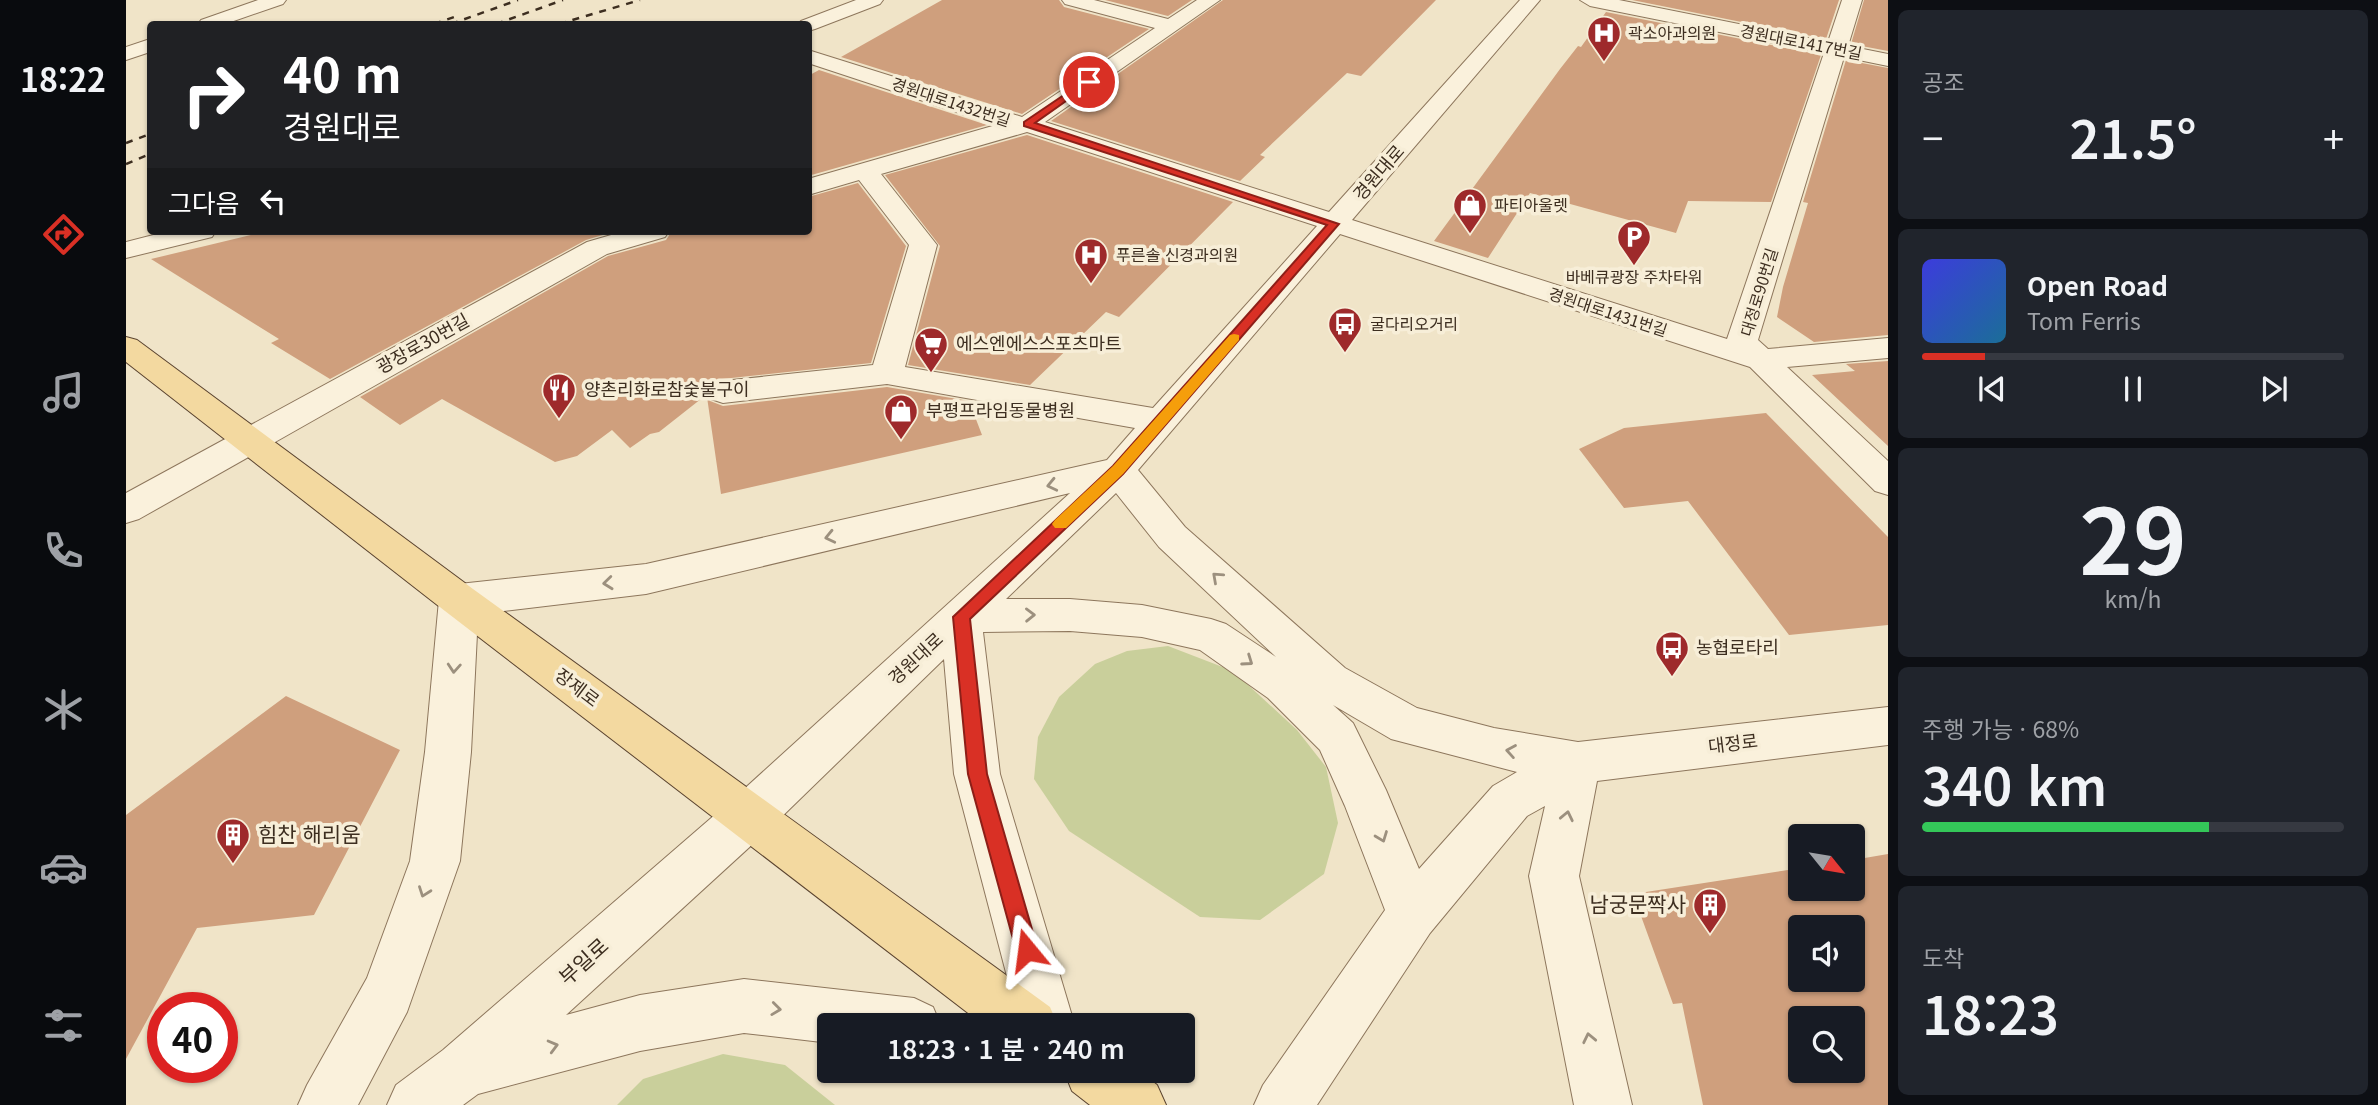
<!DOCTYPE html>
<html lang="ko">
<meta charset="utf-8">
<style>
:root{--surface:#171b24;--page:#20242c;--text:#f1f3f6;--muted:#9ea1a6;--line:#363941;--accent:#d93025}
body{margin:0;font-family:Georgia,"Noto Sans KR",serif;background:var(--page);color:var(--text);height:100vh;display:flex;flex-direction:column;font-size:26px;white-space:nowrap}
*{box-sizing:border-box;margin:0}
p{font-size:23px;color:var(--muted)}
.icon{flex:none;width:38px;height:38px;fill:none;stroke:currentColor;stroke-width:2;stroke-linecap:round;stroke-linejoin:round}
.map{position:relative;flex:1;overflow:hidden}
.side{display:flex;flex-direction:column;gap:10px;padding:10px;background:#0d0f14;width:490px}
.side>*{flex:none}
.banner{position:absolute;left:21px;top:21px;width:665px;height:214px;border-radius:7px;box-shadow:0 2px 5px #0004;background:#202124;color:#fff;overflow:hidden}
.needle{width:46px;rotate:120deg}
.fabs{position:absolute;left:1662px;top:824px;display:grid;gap:14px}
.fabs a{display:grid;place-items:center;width:77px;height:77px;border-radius:7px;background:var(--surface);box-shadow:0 2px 5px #0004;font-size:35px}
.speed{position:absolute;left:21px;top:992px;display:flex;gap:14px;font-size:35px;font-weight:700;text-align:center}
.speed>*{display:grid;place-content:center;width:91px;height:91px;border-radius:50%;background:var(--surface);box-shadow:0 2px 5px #0004;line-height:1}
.speed .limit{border:10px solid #d22;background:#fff;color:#111}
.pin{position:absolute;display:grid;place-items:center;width:60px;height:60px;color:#fff;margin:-30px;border:4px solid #fff;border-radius:50%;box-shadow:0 2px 7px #0007}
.me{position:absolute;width:77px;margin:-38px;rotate:344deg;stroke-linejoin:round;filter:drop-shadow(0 0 5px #0008)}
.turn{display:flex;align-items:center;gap:24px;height:147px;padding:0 21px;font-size:32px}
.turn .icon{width:91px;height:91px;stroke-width:2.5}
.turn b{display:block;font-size:49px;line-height:60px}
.then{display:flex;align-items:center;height:66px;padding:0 21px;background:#0003;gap:14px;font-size:26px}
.big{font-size:52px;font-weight:600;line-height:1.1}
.side .tile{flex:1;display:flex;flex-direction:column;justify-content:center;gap:10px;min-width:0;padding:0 24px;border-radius:10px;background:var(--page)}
.side .dial{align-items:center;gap:0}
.dial b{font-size:91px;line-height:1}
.song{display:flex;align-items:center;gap:21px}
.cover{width:84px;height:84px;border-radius:10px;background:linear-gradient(135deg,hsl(240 70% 55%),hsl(200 70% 35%))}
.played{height:7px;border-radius:4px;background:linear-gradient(90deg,var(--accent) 15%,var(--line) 15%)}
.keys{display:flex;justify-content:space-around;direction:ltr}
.heat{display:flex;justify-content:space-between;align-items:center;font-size:38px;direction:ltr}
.charge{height:10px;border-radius:5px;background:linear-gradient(90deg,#34c759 68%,var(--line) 0)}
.trip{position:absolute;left:691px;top:1013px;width:378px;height:70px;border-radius:7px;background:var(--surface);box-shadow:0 2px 5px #0004;font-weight:600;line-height:70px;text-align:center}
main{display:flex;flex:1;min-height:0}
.dock{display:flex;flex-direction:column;width:126px;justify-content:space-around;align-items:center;background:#090b0e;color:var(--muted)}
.dock .icon{width:49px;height:49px}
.dock .current{color:var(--accent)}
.dock b{font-size:32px;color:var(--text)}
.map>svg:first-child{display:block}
</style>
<main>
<nav class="dock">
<b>18:22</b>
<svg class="icon current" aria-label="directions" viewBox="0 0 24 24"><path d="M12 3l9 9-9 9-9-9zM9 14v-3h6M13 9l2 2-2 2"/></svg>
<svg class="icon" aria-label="music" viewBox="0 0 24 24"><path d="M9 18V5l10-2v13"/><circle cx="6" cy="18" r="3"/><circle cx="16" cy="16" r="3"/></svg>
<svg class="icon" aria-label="phone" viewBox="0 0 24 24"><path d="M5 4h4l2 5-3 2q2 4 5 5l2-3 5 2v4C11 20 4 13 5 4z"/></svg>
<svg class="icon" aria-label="climate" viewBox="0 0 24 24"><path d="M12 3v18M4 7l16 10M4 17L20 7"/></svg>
<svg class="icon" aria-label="car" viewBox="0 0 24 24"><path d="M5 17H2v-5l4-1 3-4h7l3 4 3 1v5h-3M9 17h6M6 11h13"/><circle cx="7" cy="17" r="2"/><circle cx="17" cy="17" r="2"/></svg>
<svg class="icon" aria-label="filters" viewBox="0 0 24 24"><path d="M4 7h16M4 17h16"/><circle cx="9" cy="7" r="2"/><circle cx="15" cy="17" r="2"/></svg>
</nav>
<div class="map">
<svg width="1762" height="1105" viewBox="0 0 1762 1105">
<rect width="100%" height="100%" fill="#f0e4c8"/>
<g fill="#c9cf9b">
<path d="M1042,646L1107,671L1171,730L1200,767L1212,823L1198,874L1134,920L1074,917L943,831L908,779L912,737L933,697L969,664L1001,651Z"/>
<path d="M597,1054L659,1065L709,1105H491L517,1079Z"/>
</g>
<g fill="#cf9f7d" fill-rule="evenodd">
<path d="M816,0H933L938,7L1023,29L896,114L715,57Z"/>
<path d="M979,0H1066L1042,16Z"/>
<path d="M1097,0H1310L1235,76L1221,73L1134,155L1139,157L1114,181L925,121Z"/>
<path d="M1506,0H1713L1700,39Z"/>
<path d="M1738,0H1762V51L1725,44Z"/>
<path d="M1480,12L1695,55L1645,202L1562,201L1550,233L1404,193L1362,258L1308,241L1434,69L1452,46L1455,47Z"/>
<path d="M1720,60L1762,68V335L1688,342L1651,317L1657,287L1682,203L1677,202Z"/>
<path d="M693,70L861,125L682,176V76Z"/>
<path d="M901,135L1107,202L993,317L980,312L904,385L782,365L814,246L759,175Z"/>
<path d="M732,183L780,246L745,363L596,379L583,384L579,391L580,395L533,432L524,434L504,448L486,430L451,456L429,462L316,399L274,425L234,397L482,256L540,240L546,231H682V197Z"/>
<path d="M142,231H490L460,240L204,379L145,343L153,339L25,259Z"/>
<path d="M1762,361V446L1686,375L1729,371L1720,364Z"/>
<path d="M761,387L843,401L856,435L595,494L581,397L584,401L597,406Z"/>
<path d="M1640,413L1762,537V625L1663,635L1562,501L1498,508L1453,449L1498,428Z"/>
<path d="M160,696L274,750L188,915L71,928L0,1059V815Z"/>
<path d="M1762,854V1105H1577L1556,1003L1547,1004L1507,894L1675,868V889H1727V860ZM1675,928H1727V980H1675ZM1675,1018H1727V1071H1675Z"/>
</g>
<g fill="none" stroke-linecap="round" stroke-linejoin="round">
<g stroke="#8d765c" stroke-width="2">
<g id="minor">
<path d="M132,0H160L157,4L99,24H72L75,20Z"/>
<path d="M730,0H757L754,4L689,29L682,31V24H672L675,21Z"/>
<path d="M936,0H968L1042,19L1071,0H1094L919,122L1203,212L1394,0H1414L1226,220L1601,339L1698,53L1464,6L1454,0H1493L1702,42L1716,0H1736L1722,46L1762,54V66L1718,57L1632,340L1642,349L1762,338V358L1661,367L1762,461V495L1749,491L1624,367L1214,234L1012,470L1059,527L1219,668L1291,708L1368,728L1452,742L1762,707V745L1471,781L1453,876L1506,1105H1448L1403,876L1419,806L1401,816L1304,933L1191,1105H1128L1137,1085L1259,910L1219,806L1194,750L1142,698L1074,650L1016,637L944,631L857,632L874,774L949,1026H894L828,774L818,659L640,832L440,1015L514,995L618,979L788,998L807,1007L815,1026H704V1043L618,1033L514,1051L352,1094L337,1105H261L270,1085L317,1050L606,800L944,493L520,594L352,614L345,752L334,861L281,1012L232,1105H172L181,1085L241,978L284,861L299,752L313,600L319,589L333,584L520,564L981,460L1009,428L761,384L597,403L585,399L581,392L585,385L597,381L747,365L783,245L733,180L682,195V179L870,125L682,63V50L896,117L1029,28L939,4ZM901,132L1191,226L1027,408L779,367L811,245L755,174ZM990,493L1033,547L1150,657L1100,624L1085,619L1016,605L944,599H880ZM1207,705L1265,739L1391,772L1367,786L1293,869L1260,790L1227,723Z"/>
<path d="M24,39V52L0,60V47Z"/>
<path d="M43,231H90L86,237L0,258V242Z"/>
<path d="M499,231H543L539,237L481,254L13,519L0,523V493L461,242Z"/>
</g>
</g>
<g stroke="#5b4430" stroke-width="2">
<g id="major">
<path d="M0,337L11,340L347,589L924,1007L932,1026H859L319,611L0,362Z"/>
<path d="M938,1071H1013L1031,1085L1040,1105H964L946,1091Z"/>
</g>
</g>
<use href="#minor" fill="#faf1dc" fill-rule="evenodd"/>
<use href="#major" fill="#f3d9a0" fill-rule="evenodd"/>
<g stroke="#3d2e20" stroke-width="2.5" stroke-dasharray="7 7" stroke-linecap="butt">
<path d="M308,24L334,15"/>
<path d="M325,24L392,0"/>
<path d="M370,24L437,0"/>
<path d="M433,24L514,0"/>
<path d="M0,143L24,134"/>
<path d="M0,164L24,154"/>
</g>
</g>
<defs><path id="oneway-chevron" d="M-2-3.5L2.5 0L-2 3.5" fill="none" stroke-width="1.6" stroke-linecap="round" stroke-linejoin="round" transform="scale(1.75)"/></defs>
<g stroke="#9c907e">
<use href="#oneway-chevron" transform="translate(926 485) rotate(167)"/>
<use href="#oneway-chevron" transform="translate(704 537) rotate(167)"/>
<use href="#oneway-chevron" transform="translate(1091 577) rotate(-138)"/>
<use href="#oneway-chevron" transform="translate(482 583) rotate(174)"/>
<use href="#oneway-chevron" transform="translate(904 615) rotate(-1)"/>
<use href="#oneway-chevron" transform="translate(1122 661) rotate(35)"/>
<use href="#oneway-chevron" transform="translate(328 668) rotate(94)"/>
<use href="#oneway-chevron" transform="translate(1385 751) rotate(-170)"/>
<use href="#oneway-chevron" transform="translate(1441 816) rotate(-78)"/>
<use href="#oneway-chevron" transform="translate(1256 837) rotate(69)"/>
<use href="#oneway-chevron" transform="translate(298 892) rotate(110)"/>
<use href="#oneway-chevron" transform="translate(650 1009) rotate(7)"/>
<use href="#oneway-chevron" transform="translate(1463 1038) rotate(-102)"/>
<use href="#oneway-chevron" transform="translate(427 1046) rotate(-15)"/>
</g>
<path fill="#d93025" stroke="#8d1f18" stroke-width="2" d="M960,80L967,82L909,123L1213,224L997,474L844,619L861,774L912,950L908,958L901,961L893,958L890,950L842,774L827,617L987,466L1201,225L898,126V122Z"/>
<path fill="#f59e0b" d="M1108,334L1113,335V340L997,474L940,528H929L926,524L929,520L987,466L1104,335Z"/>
<defs>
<g id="hospital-pin" transform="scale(1.75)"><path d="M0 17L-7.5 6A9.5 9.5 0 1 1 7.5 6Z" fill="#9e2a2b" stroke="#f7eed8"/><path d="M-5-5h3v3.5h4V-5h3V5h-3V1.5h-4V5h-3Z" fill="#fff"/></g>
<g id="shop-pin" transform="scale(1.75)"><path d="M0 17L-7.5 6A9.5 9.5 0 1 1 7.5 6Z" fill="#9e2a2b" stroke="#f7eed8"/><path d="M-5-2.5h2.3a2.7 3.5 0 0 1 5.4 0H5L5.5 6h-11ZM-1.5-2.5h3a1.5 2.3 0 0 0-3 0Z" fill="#fff"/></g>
<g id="parking-pin" transform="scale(1.75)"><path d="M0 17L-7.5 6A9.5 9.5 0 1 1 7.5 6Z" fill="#9e2a2b" stroke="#f7eed8"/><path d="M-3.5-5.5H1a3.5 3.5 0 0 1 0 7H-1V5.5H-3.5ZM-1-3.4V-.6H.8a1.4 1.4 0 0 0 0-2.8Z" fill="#fff"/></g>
<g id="bus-pin" transform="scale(1.75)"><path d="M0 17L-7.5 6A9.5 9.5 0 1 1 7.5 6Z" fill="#9e2a2b" stroke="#f7eed8"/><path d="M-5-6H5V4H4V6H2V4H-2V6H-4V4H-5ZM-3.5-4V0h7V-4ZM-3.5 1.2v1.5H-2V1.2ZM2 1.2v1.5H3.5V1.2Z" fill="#fff"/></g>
<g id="supermarket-pin" transform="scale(1.75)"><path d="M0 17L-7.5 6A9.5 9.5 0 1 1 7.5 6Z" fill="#9e2a2b" stroke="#f7eed8"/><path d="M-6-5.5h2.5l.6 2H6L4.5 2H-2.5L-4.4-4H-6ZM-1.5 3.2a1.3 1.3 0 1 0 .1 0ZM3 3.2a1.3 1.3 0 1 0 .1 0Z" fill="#fff"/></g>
<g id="restaurant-pin" transform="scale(1.75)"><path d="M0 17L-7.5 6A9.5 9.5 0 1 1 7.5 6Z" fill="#9e2a2b" stroke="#f7eed8"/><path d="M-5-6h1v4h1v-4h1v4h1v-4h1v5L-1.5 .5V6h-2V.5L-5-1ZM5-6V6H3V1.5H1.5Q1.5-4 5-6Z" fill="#fff"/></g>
<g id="building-pin" transform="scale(1.75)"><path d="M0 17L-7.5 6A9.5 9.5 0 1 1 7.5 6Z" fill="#9e2a2b" stroke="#f7eed8"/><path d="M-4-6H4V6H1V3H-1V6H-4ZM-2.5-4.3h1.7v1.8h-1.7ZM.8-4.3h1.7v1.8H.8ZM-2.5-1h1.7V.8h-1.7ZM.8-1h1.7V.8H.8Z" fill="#fff"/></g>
</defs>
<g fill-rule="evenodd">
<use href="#hospital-pin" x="1478" y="33"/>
<use href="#shop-pin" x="1344" y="205"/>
<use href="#parking-pin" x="1508" y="237"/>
<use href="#hospital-pin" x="965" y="255"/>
<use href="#bus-pin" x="1219" y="324"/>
<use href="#supermarket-pin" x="805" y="344"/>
<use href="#restaurant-pin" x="433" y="390"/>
<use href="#shop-pin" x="775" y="411"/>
<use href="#bus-pin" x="1546" y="648"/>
<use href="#building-pin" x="107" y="835"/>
<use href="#building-pin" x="1584" y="905"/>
</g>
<g text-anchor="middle" stroke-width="7" stroke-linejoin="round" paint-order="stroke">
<g font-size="16" fill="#3d2e20" stroke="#f7eed8" text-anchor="start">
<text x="1502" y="39">곽소아과의원</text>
<text x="1368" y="211">파티아울렛</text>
<text x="990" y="261">푸른솔 신경과의원</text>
<text x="1508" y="283" text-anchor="middle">바베큐광장 주차타워</text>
<text x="1244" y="330">굴다리오거리</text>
</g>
<g font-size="16" fill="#3d2e20" stroke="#f7eed8">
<text transform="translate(1675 42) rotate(11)" y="6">경원대로1417번길</text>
<text transform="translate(825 102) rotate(18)" y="6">경원대로1432번길</text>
<text transform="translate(1633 292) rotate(-73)" y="6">대정로90번길</text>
<text transform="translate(1482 312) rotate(18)" y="6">경원대로1431번길</text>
</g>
<g font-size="18" fill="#3d2e20" stroke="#f7eed8">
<text transform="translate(1253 173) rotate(-49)" y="6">경원대로</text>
<text transform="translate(297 344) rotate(-29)" y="6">광장로30번길</text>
<text transform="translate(790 659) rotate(-43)" y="6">경원대로</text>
<text transform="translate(451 688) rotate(37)" y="6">장제로</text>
<text transform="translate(1607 744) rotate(-7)" y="6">대정로</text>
</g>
<g font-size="18" fill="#3d2e20" stroke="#f7eed8" text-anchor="start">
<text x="830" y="350">에스엔에스스포츠마트</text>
<text x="458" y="396">양촌리화로참숯불구이</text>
<text x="800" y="417">부평프라임동물병원</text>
<text x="1570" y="654">농협로타리</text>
</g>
<g font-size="21" fill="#3d2e20" stroke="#f7eed8" text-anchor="start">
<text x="132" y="842">힘찬 해리움</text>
<text x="1560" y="912" text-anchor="end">남궁문짝사</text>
</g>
<g font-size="21" fill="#3d2e20" stroke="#f7eed8">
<text transform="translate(458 962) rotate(-42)" y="7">부일로</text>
</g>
</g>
</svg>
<div class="fabs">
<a><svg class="needle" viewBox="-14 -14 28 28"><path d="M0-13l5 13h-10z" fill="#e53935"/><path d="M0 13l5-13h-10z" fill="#9ea1a6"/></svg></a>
<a><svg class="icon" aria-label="sound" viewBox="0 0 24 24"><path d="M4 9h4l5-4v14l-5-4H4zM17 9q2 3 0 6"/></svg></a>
<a><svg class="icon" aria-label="search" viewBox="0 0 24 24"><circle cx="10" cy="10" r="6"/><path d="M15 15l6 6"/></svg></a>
</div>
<div class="speed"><div class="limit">40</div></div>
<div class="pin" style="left:963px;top:82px;background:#d93025"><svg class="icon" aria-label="arrive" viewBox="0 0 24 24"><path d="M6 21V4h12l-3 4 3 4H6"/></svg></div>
<svg class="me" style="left:901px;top:950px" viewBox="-20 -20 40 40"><path d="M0-17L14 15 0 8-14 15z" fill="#d93025" stroke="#fff" stroke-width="4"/></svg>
<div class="trip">18:23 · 1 분 · 240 m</div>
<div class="banner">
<div class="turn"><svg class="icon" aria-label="right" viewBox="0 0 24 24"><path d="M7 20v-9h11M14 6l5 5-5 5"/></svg><div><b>40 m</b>경원대로</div></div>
<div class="then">그다음<svg class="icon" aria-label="left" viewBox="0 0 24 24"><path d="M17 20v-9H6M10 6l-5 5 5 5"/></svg></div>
</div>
</div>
<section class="side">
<div class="tile"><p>공조</p>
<div class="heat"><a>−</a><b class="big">21.5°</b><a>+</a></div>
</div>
<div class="tile">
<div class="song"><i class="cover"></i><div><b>Open Road</b><p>Tom Ferris</p></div></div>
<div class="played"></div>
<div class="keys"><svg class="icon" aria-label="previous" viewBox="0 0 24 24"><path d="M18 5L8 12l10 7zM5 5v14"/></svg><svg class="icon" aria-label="pause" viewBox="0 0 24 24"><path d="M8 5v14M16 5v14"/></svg><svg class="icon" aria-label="next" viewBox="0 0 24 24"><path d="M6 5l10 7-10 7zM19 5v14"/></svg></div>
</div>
<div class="tile dial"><b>29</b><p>km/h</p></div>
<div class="tile"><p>주행 가능 · 68%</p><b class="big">340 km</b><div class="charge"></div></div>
<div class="tile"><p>도착</p><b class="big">18:23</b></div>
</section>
</main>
